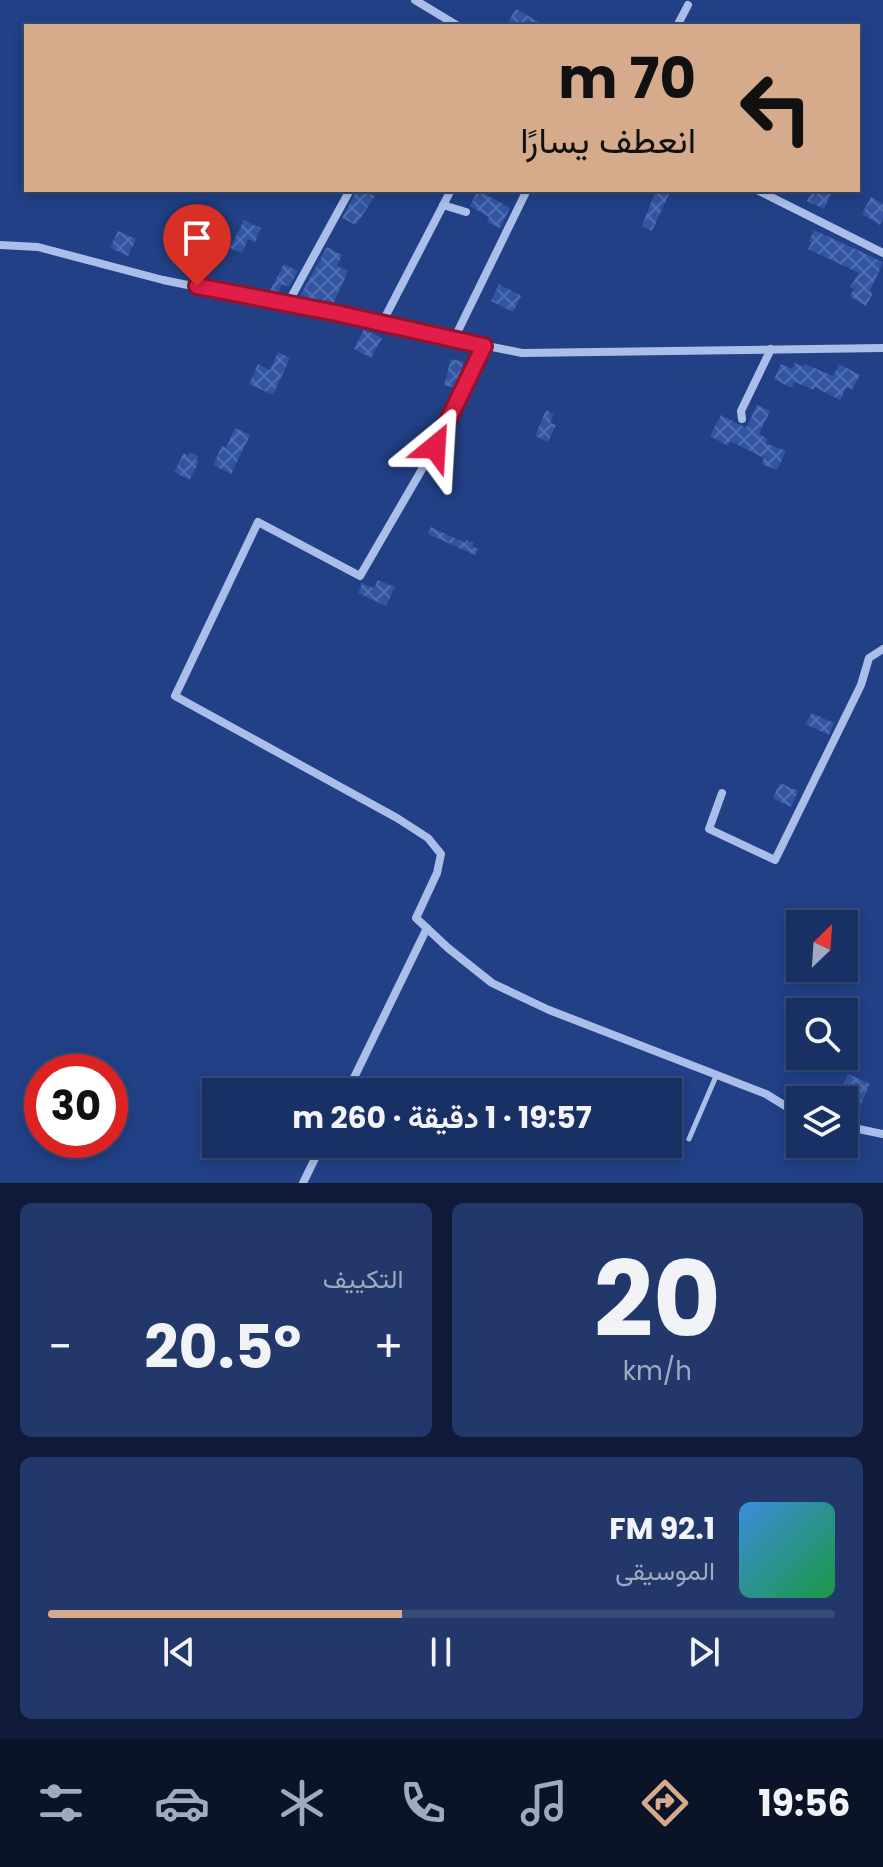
<!DOCTYPE html>
<html lang="ar">
<meta charset="utf-8">
<style>
:root{--surface:#193064;--page:#22386a;--text:#f1f3f6;--muted:#9fa9bf;--line:#374b78;--accent:#d6ab8b}
body{margin:0;font-family:Poppins,Vazirmatn,sans-serif;background:var(--page);color:var(--text);direction:rtl;height:100vh;display:flex;flex-direction:column;font-size:30px;white-space:nowrap}
*{box-sizing:border-box;margin:0}
p{font-size:26px;color:var(--muted)}
.icon{flex:none;width:44px;height:44px;fill:none;stroke:currentColor;stroke-width:2;stroke-linecap:round;stroke-linejoin:round}
.map{position:relative;height:1183px;overflow:hidden;direction:ltr}
.details{display:flex;flex-direction:column;gap:20px;padding:20px;background:#0e1a37;flex:1}
.details>*{flex:none}
.guide{position:absolute;left:24px;top:24px;width:836px;height:168px;border-radius:0px;box-shadow:0 4px 12px #0003,0 0 0 2px var(--line);direction:rtl;background:#d6ab8b;color:#111;overflow:hidden}
.needle{width:52px;rotate:25deg}
.buttons{position:absolute;left:786px;top:910px;display:grid;gap:16px}
.buttons a{display:grid;place-items:center;width:72px;height:72px;border-radius:0px;background:var(--surface);box-shadow:0 4px 12px #0003,0 0 0 2px var(--line);font-size:40px}
.speed{position:absolute;left:24px;top:1054px;display:flex;gap:16px;font-size:40px;font-weight:700;text-align:center}
.speed>*{display:grid;place-content:center;width:104px;height:104px;border-radius:50%;background:var(--surface);box-shadow:0 4px 12px #0003,0 0 0 2px var(--line);line-height:1}
.speed .limit{border:12px solid #d22;background:#fff;color:#111}
.pin{position:absolute;display:grid;place-items:center;width:68px;height:68px;color:#fff;margin:-82px -34px;border-radius:50% 50% 50% 0;rotate:-45deg;box-shadow:0 0 8px #0007}
.pin .icon{rotate:45deg}
.me{position:absolute;width:88px;margin:-44px;rotate:27deg;stroke-linejoin:round;filter:drop-shadow(0 0 6px #0008)}
.turn{display:flex;align-items:center;gap:28px;height:168px;padding:0 32px;font-size:36px}
.turn .icon{width:104px;height:104px;stroke-width:2.5}
.turn b{display:block;font-size:56px;line-height:68px}
.big{font-size:60px;font-weight:700;line-height:1.1}
.details .card{flex:1;display:flex;flex-direction:column;justify-content:center;gap:12px;min-width:0;padding:0 28px;border-radius:12px;background:var(--page)}
.details .dial{align-items:center;gap:0}
.dial b{font-size:104px;line-height:1}
.song{display:flex;align-items:center;gap:24px}
.cover{width:96px;height:96px;border-radius:12px;background:linear-gradient(135deg,hsl(210 70% 55%),hsl(140 70% 35%))}
.played{height:8px;border-radius:4px;background:linear-gradient(90deg,var(--accent) 45%,var(--line) 45%)}
.keys{display:flex;justify-content:space-around;direction:ltr}
.heat{display:flex;justify-content:space-between;align-items:center;font-size:44px;direction:ltr}
.details .tiles{flex:1;display:grid;gap:20px;grid-template-columns:1fr 1fr}
.card:last-child{grid-column:span 2}
.trip{position:absolute;left:202px;top:1078px;width:480px;height:80px;border-radius:0px;background:var(--surface);box-shadow:0 4px 12px #0003,0 0 0 2px var(--line);font-weight:700;line-height:80px;text-align:center;direction:rtl}
.tab-bar{display:flex;height:128px;justify-content:space-around;align-items:center;background:#0a1328;color:var(--muted)}
.tab-bar .icon{width:56px;height:56px}
.tab-bar .current{color:var(--accent)}
.tab-bar b{font-size:36px;color:var(--text)}
.map>svg:first-child{display:block}
</style>
<div class="map">
<svg width="883" height="1183" viewBox="0 0 883 1183">
<defs>
<pattern id="building-cross-hatch" width="8" height="8" patternUnits="userSpaceOnUse" patternTransform="scale(2)"><rect width="8" height="8" fill="#3155a2"/><path d="M0 0l8 8M0 8l8-8" fill="none" stroke="#506eb0"/></pattern>
</defs>
<rect width="100%" height="100%" fill="#214085"/>
<g fill="url(#building-cross-hatch)">
<path d="M516,9L546,26H506Z"/>
<path d="M357,190L375,196L356,225L342,218Z"/>
<path d="M478,190L510,208L500,228L487,222L489,217L470,206Z"/>
<path d="M656,190H671L652,231L642,226Z"/>
<path d="M812,190H833L824,209L807,201Z"/>
<path d="M871,197L883,204V219L880,225L862,214Z"/>
<path d="M244,220L261,228L255,242L248,239L242,253L230,248Z"/>
<path d="M814,230L883,262L870,291L873,293L866,306L850,296L854,289L850,287L859,273L808,249L812,242L809,241Z"/>
<path d="M118,231L136,239L128,256L110,248Z"/>
<path d="M327,247L342,255L337,266L348,271L332,307L313,303L300,296Z"/>
<path d="M284,264L298,271L289,286L282,285L277,296L268,294Z"/>
<path d="M499,284L521,296L513,312L491,301Z"/>
<path d="M364,329L382,338L371,358L354,349Z"/>
<path d="M278,352L290,358L273,395L249,384L258,364L270,370Z"/>
<path d="M451,359L464,362L456,388L444,385Z"/>
<path d="M795,363L803,367L805,364L833,376L839,364L860,375L852,390L847,387L840,400L815,387L814,390L795,382L792,388L774,379L781,364L792,369Z"/>
<path d="M757,405L770,411L759,434L768,439L766,443L786,451L777,470L762,464L764,458L730,441L728,446L710,436L721,415L746,428Z"/>
<path d="M546,410L554,414L550,423L556,425L548,442L535,436Z"/>
<path d="M235,428L250,435L231,474L213,465L222,446L226,448Z"/>
<path d="M190,452L198,456L196,460L199,461L190,480L174,472L184,453L188,456Z"/>
<path d="M431,527L465,543L466,540L474,543L472,546L478,549L475,555L428,534Z"/>
<path d="M378,580L395,587L386,606L358,593L362,583L374,588Z"/>
<path d="M812,713L834,723L829,735L805,724Z"/>
<path d="M780,783L798,791L791,807L773,798Z"/>
<path d="M848,1074L870,1084L859,1109L844,1100L837,1099Z"/>
</g>
<g fill="none" stroke-linecap="round" stroke-linejoin="round">
<path stroke="#aabee9" stroke-width="5" d="M689,1139L717,1074"/>
<g stroke="#aabee9" stroke-width="8">
<path d="M415,0L458,26"/>
<path d="M677,26L688,5"/>
<path d="M757,190L883,253"/>
<path d="M443,205L466,212"/>
<path d="M0,245L38,247L163,280L522,353L883,348"/>
<path d="M288,303L350,190"/>
<path d="M382,323L451,190"/>
<path d="M454,339L526,192"/>
<path d="M484,346L435,447L360,576L258,522L175,696L397,818L428,838L441,854L437,873L416,918L448,948L492,983L549,1010L766,1094L800,1115"/>
<path d="M742,419L741,411L771,349"/>
<path d="M722,793L709,829L775,860L861,685L869,658L883,649"/>
<path d="M347,1092L427,928"/>
<path d="M844,1126L883,1134"/>
<path d="M303,1183L322,1144"/>
</g>
</g>
<g fill="none" stroke-linecap="round" stroke-linejoin="round">
<g stroke="#92132f" stroke-width="20">
<path id="route" d="M197,286L336,313L484,346L435,447"/>
</g>
<use href="#route" stroke="#e11d48" stroke-width="14"/>
</g>
</svg>
<div class="buttons">
<a><svg class="needle" viewBox="-14 -14 28 28"><path d="M0-13l5 13h-10z" fill="#e53935"/><path d="M0 13l5-13h-10z" fill="#9fa9bf"/></svg></a>
<a><svg class="icon" aria-label="search" viewBox="0 0 24 24"><circle cx="10" cy="10" r="6"/><path d="M15 15l6 6"/></svg></a>
<a><svg class="icon" aria-label="layers" viewBox="0 0 24 24"><path d="M12 4l9 5-9 5-9-5zM3 14l9 5 9-5"/></svg></a>
</div>
<div class="speed"><div class="limit">30</div></div>
<div class="pin" style="left:197px;top:286px;background:#d93025"><svg class="icon" aria-label="arrive" viewBox="0 0 24 24"><path d="M6 21V4h12l-3 4 3 4H6"/></svg></div>
<svg class="me" style="left:435px;top:447px" viewBox="-20 -20 40 40"><path d="M0-17L14 15 0 8-14 15z" fill="#e11d48" stroke="#fff" stroke-width="4"/></svg>
<div class="trip">19:57 · 1 دقيقة · 260 m</div>
<div class="guide">
<div class="turn"><svg class="icon" aria-label="left" viewBox="0 0 24 24"><path d="M17 20v-9H6M10 6l-5 5 5 5"/></svg><div><b>70 m</b>انعطف يسارًا</div></div>
</div>
</div>
<section class="details">
<div class="tiles">
<div class="card dial"><b>20</b><p>km/h</p></div>
<div class="card"><p>التكييف</p>
<div class="heat"><a>−</a><b class="big">20.5°</b><a>+</a></div>
</div>
<div class="card">
<div class="song"><i class="cover"></i><div><b>92.1 FM</b><p>الموسيقى</p></div></div>
<div class="played"></div>
<div class="keys"><svg class="icon" aria-label="previous" viewBox="0 0 24 24"><path d="M18 5L8 12l10 7zM5 5v14"/></svg><svg class="icon" aria-label="pause" viewBox="0 0 24 24"><path d="M8 5v14M16 5v14"/></svg><svg class="icon" aria-label="next" viewBox="0 0 24 24"><path d="M6 5l10 7-10 7zM19 5v14"/></svg></div>
</div>
</div>
</section>
<nav class="tab-bar">
<b>19:56</b>
<svg class="icon current" aria-label="directions" viewBox="0 0 24 24"><path d="M12 3l9 9-9 9-9-9zM9 14v-3h6M13 9l2 2-2 2"/></svg>
<svg class="icon" aria-label="music" viewBox="0 0 24 24"><path d="M9 18V5l10-2v13"/><circle cx="6" cy="18" r="3"/><circle cx="16" cy="16" r="3"/></svg>
<svg class="icon" aria-label="phone" viewBox="0 0 24 24"><path d="M5 4h4l2 5-3 2q2 4 5 5l2-3 5 2v4C11 20 4 13 5 4z"/></svg>
<svg class="icon" aria-label="climate" viewBox="0 0 24 24"><path d="M12 3v18M4 7l16 10M4 17L20 7"/></svg>
<svg class="icon" aria-label="car" viewBox="0 0 24 24"><path d="M5 17H2v-5l4-1 3-4h7l3 4 3 1v5h-3M9 17h6M6 11h13"/><circle cx="7" cy="17" r="2"/><circle cx="17" cy="17" r="2"/></svg>
<svg class="icon" aria-label="filters" viewBox="0 0 24 24"><path d="M4 7h16M4 17h16"/><circle cx="9" cy="7" r="2"/><circle cx="15" cy="17" r="2"/></svg>
</nav>
